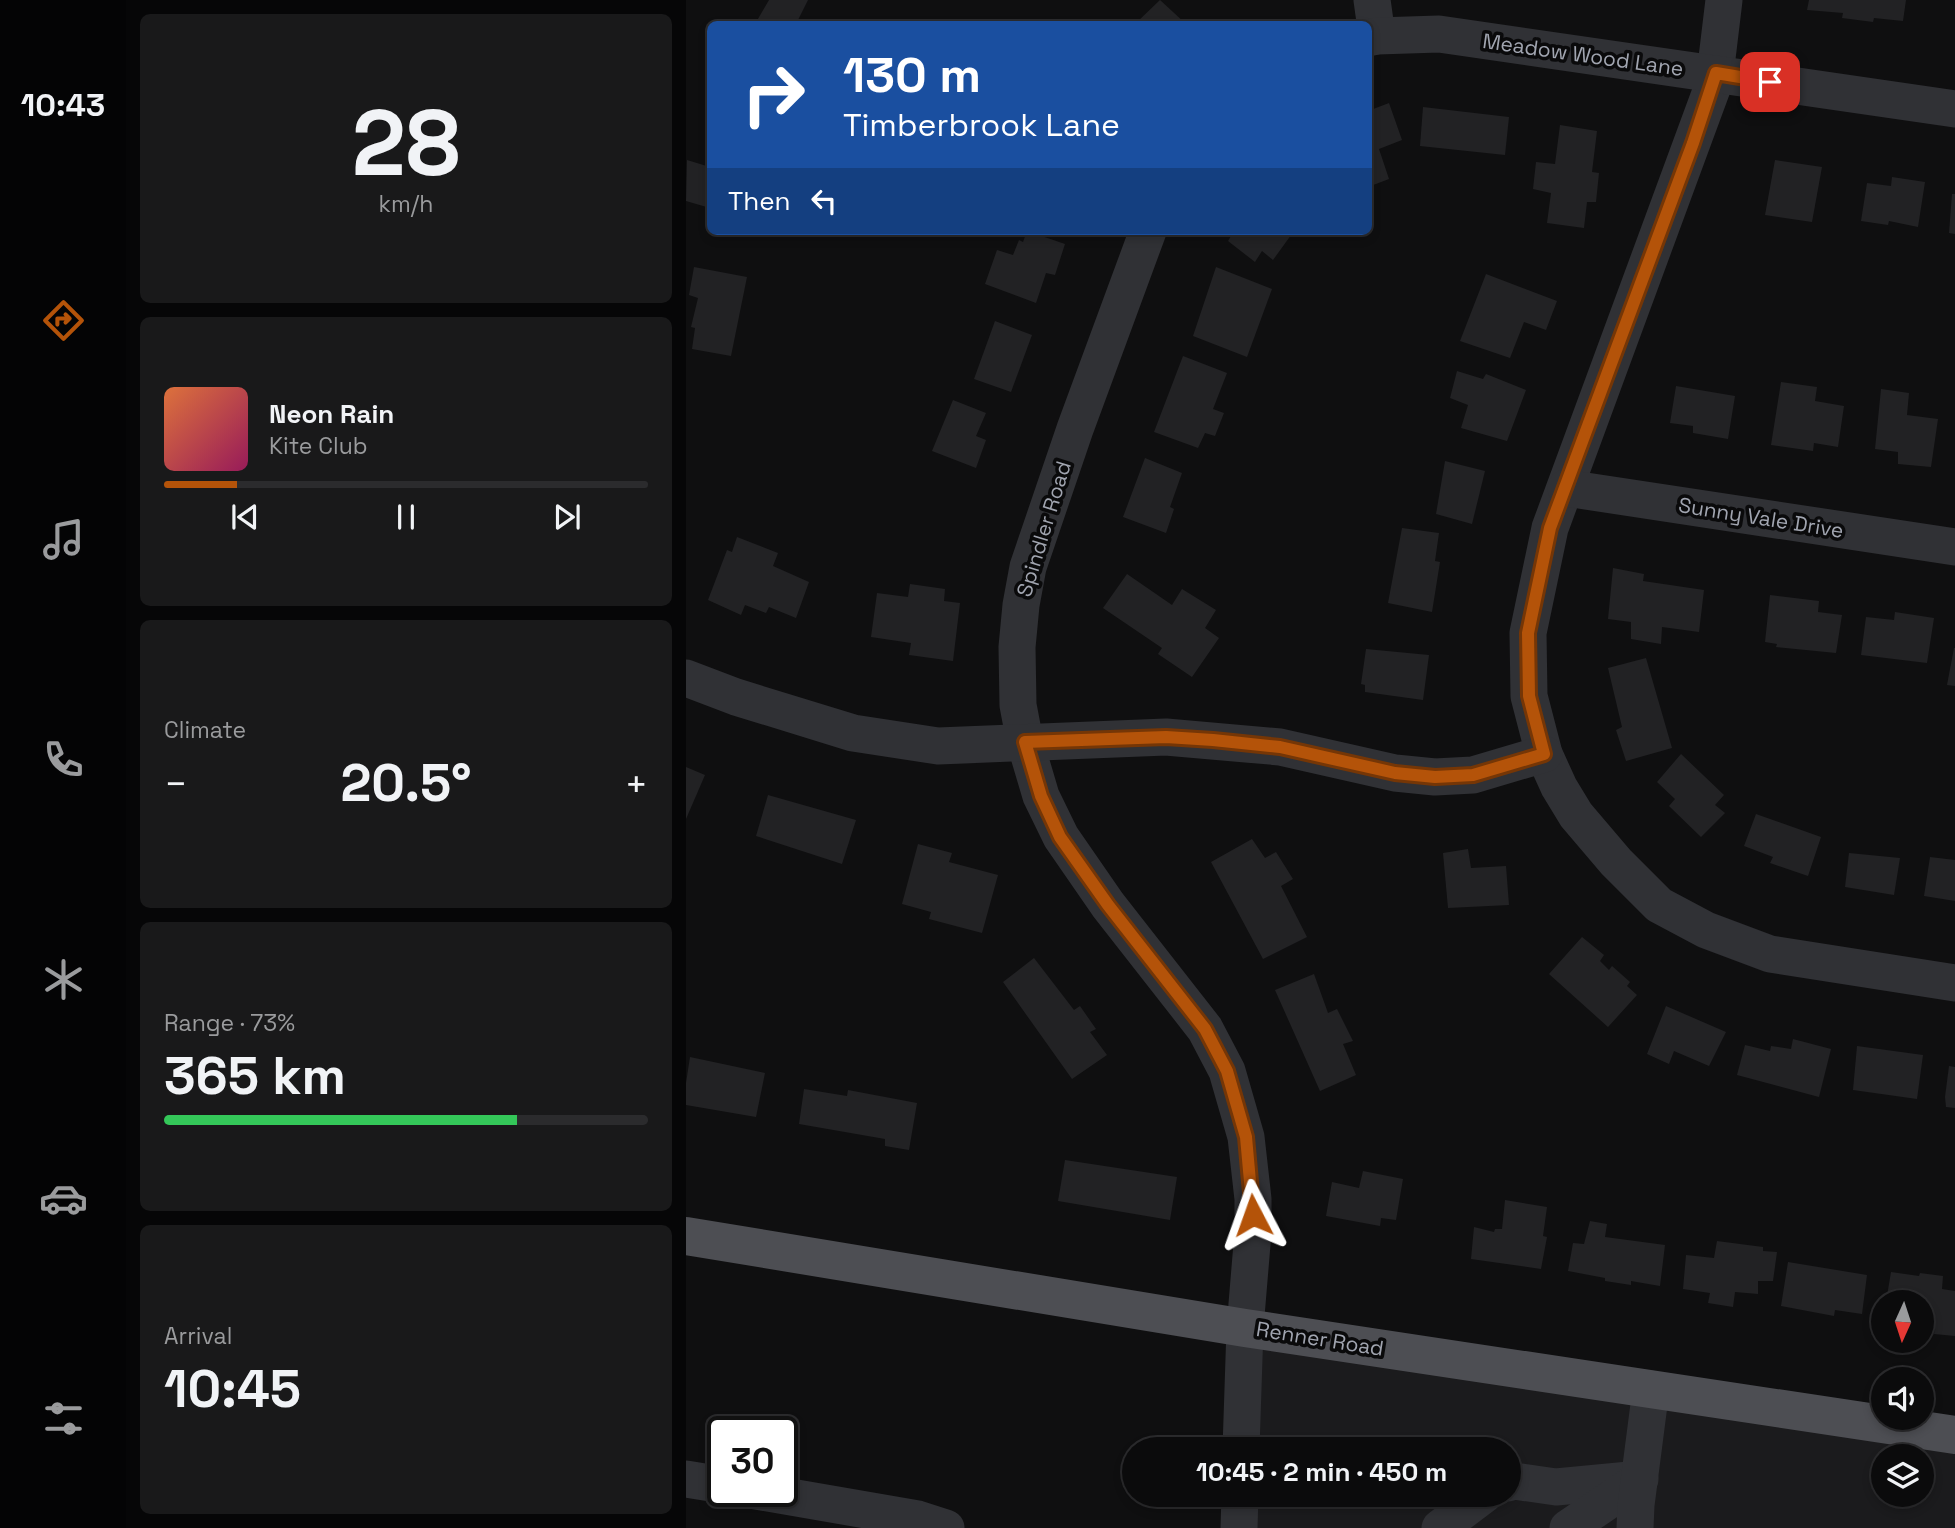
<!DOCTYPE html>
<meta charset="utf-8">
<style>
:root{--surface:#0b0b0c;--page:#19191a;--text:#f1f3f6;--muted:#9a9b9d;--line:#2b2b2d;--accent:#b45309}
body{margin:0;font-family:"Space Grotesk",sans-serif;background:var(--page);color:var(--text);height:100vh;display:flex;flex-direction:column;font-size:26px;white-space:nowrap}
*{box-sizing:border-box;margin:0}
p{font-size:23px;color:var(--muted)}
.icon{flex:none;width:38px;height:38px;fill:none;stroke:currentColor;stroke-width:2;stroke-linecap:round;stroke-linejoin:round}
.map{position:relative;flex:1;overflow:hidden}
.panel{display:flex;flex-direction:column;gap:14px;padding:14px;background:#060607;width:560px}
.panel>*{flex:none}
.banner{position:absolute;left:21px;top:21px;width:665px;height:214px;border-radius:10px;box-shadow:0 4px 10px #0003,0 0 0 2px var(--line);background:#1a4fa0;color:#fff;overflow:hidden}
.needle{width:46px;rotate:183deg}
.fabs{position:absolute;left:1185px;top:1290px;display:grid;gap:14px}
.fabs a{display:grid;place-items:center;width:63px;height:63px;border-radius:50%;background:var(--surface);box-shadow:0 4px 10px #0003,0 0 0 2px var(--line);font-size:35px}
.speed{position:absolute;left:21px;top:1416px;display:flex;gap:14px;font-size:35px;font-weight:700;text-align:center}
.speed>*{display:grid;place-content:center;width:91px;height:91px;border-radius:50%;background:var(--surface);box-shadow:0 4px 10px #0003,0 0 0 2px var(--line);line-height:1}
.speed .limit{border:4px solid #111;border-radius:10px;background:#fff;color:#111}
.pin{position:absolute;display:grid;place-items:center;width:60px;height:60px;color:#fff;margin:-30px;border-radius:14px;box-shadow:0 4px 10px #0006}
.me{position:absolute;width:77px;margin:-38px;rotate:356deg;stroke-linejoin:round;filter:drop-shadow(0 0 5px #0008)}
.turn{display:flex;align-items:center;gap:24px;height:147px;padding:0 21px;font-size:32px}
.turn .icon{width:91px;height:91px;stroke-width:2.5}
.turn b{display:block;font-size:49px;line-height:60px}
.then{display:flex;align-items:center;height:66px;padding:0 21px;background:#0003;gap:14px;font-size:26px}
.big{font-size:52px;font-weight:700;line-height:1.1}
.panel .tile{flex:1;display:flex;flex-direction:column;justify-content:center;gap:10px;min-width:0;padding:0 24px;border-radius:10px;background:var(--page)}
.panel .dial{align-items:center;gap:0}
.dial b{font-size:91px;line-height:1}
.song{display:flex;align-items:center;gap:21px}
.cover{width:84px;height:84px;border-radius:10px;background:linear-gradient(135deg,hsl(20 70% 55%),hsl(330 70% 35%))}
.played{height:7px;border-radius:4px;background:linear-gradient(90deg,var(--accent) 15%,var(--line) 15%)}
.keys{display:flex;justify-content:space-around;direction:ltr}
.heat{display:flex;justify-content:space-between;align-items:center;font-size:38px;direction:ltr}
.charge{height:10px;border-radius:5px;background:linear-gradient(90deg,#34c759 73%,var(--line) 0)}
.trip{position:absolute;left:436px;top:1437px;width:399px;height:70px;border-radius:35px;background:var(--surface);box-shadow:0 4px 10px #0003,0 0 0 2px var(--line);font-weight:700;line-height:70px;text-align:center}
main{display:flex;flex:1;min-height:0}
.tab-bar{display:flex;flex-direction:column;width:126px;justify-content:space-around;align-items:center;background:#040405;color:var(--muted)}
.tab-bar .icon{width:49px;height:49px}
.tab-bar .active{color:var(--accent)}
.tab-bar b{font-size:32px;color:var(--text)}
.map>svg:first-child{display:block}
</style>
<main>
<nav class="tab-bar">
<b>10:43</b>
<svg class="icon active" aria-label="directions" viewBox="0 0 24 24"><path d="M12 3l9 9-9 9-9-9zM9 14v-3h6M13 9l2 2-2 2"/></svg>
<svg class="icon" aria-label="music" viewBox="0 0 24 24"><path d="M9 18V5l10-2v13"/><circle cx="6" cy="18" r="3"/><circle cx="16" cy="16" r="3"/></svg>
<svg class="icon" aria-label="phone" viewBox="0 0 24 24"><path d="M5 4h4l2 5-3 2q2 4 5 5l2-3 5 2v4C11 20 4 13 5 4z"/></svg>
<svg class="icon" aria-label="climate" viewBox="0 0 24 24"><path d="M12 3v18M4 7l16 10M4 17L20 7"/></svg>
<svg class="icon" aria-label="car" viewBox="0 0 24 24"><path d="M5 17H2v-5l4-1 3-4h7l3 4 3 1v5h-3M9 17h6M6 11h13"/><circle cx="7" cy="17" r="2"/><circle cx="17" cy="17" r="2"/></svg>
<svg class="icon" aria-label="filters" viewBox="0 0 24 24"><path d="M4 7h16M4 17h16"/><circle cx="9" cy="7" r="2"/><circle cx="15" cy="17" r="2"/></svg>
</nav>
<section class="panel">
<div class="tile dial"><b>28</b><p>km/h</p></div>
<div class="tile">
<div class="song"><i class="cover"></i><div><b>Neon Rain</b><p>Kite Club</p></div></div>
<div class="played"></div>
<div class="keys"><svg class="icon" aria-label="previous" viewBox="0 0 24 24"><path d="M18 5L8 12l10 7zM5 5v14"/></svg><svg class="icon" aria-label="pause" viewBox="0 0 24 24"><path d="M8 5v14M16 5v14"/></svg><svg class="icon" aria-label="next" viewBox="0 0 24 24"><path d="M6 5l10 7-10 7zM19 5v14"/></svg></div>
</div>
<div class="tile"><p>Climate</p>
<div class="heat"><a>−</a><b class="big">20.5°</b><a>+</a></div>
</div>
<div class="tile"><p>Range · 73%</p><b class="big">365 km</b><div class="charge"></div></div>
<div class="tile"><p>Arrival</p><b class="big">10:45</b></div>
</section>
<div class="map">
<svg width="1269" height="1528" viewBox="0 0 1269 1528">
<rect width="100%" height="100%" fill="#0f0f10"/>
<path fill="#1b1b1d" fill-rule="evenodd" d="M559,1328L1269,1435V1528H553L554,1495L822,1494V1449H555ZM1197,1456H1236V1494H1197Z"/>
<g fill="#222224">
<path d="M83,0H122L110,24H69Z"/>
<path d="M474,0L500,24H449Z"/>
<path d="M1123,0H1220L1217,21L1188,18L1187,22L1156,18L1157,13L1121,10Z"/>
<path d="M703,103L716,140L693,149L703,179L682,187V111Z"/>
<path d="M737,107L823,117L819,155L734,146Z"/>
<path d="M874,125L911,131L906,172L913,173L910,202H901L898,228L861,223L865,193L847,189L850,162L869,164Z"/>
<path d="M1,160L24,167V208L0,201Z"/>
<path d="M1089,160L1136,167L1126,222L1079,215Z"/>
<path d="M1206,177L1239,182L1232,227L1203,221L1202,225L1175,221L1181,183L1205,186Z"/>
<path d="M1266,194H1269V234L1263,233Z"/>
<path d="M341,231L379,244L369,275L360,273L350,303L299,284L311,250L327,255L333,240L337,242Z"/>
<path d="M548,231H608L587,260L576,251L569,262L542,241Z"/>
<path d="M8,267L61,277L45,356L6,349L9,328L5,327L12,298L3,295Z"/>
<path d="M530,267L586,289L561,357L507,336Z"/>
<path d="M800,274L871,301L860,330L838,322L824,358L774,341Z"/>
<path d="M309,321L346,335L325,392L288,379Z"/>
<path d="M497,356L541,373L527,409L538,413L529,436L519,433L512,448L468,432Z"/>
<path d="M771,371L797,379L800,374L840,390L821,441L775,428L782,405L764,398Z"/>
<path d="M1095,382L1131,387L1129,401L1158,406L1152,447L1128,443L1127,451L1085,445Z"/>
<path d="M990,386L1049,396L1042,439L1007,433V426L984,423Z"/>
<path d="M1195,389L1223,393L1221,415L1252,419L1245,467L1212,464V452L1189,449Z"/>
<path d="M267,400L300,413L290,436L300,440L290,468L246,451Z"/>
<path d="M459,458L496,473L484,507L488,509L480,533L437,517Z"/>
<path d="M759,461L799,471L786,524L750,514Z"/>
<path d="M716,528L753,533L749,561L754,562L746,612L702,603Z"/>
<path d="M51,537L92,553L87,566L123,582L110,618L83,607L80,613L59,605L55,615L22,600L41,550L46,552Z"/>
<path d="M927,568L958,574L957,581L1018,590L1013,632L976,627L975,644L945,639V622L922,619Z"/>
<path d="M441,574L486,605L496,589L530,610L519,628L533,638L506,677L472,654L476,648L417,608Z"/>
<path d="M224,584L259,589L258,601L274,603L267,661L223,655L225,643L185,637L191,593L222,597Z"/>
<path d="M1084,595L1133,601L1132,612L1156,615L1150,653L1090,647L1091,644L1079,642Z"/>
<path d="M1209,612L1248,618L1241,663L1175,655L1180,617L1208,620Z"/>
<path d="M1268,648H1269V686L1261,685Z"/>
<path d="M680,649L743,655L737,700L679,692V685L675,684Z"/>
<path d="M960,658L986,748L940,761L930,730L936,727L922,668Z"/>
<path d="M995,754L1038,795L1029,805L1039,813L1015,837L983,806L989,799L971,782Z"/>
<path d="M0,767L19,775L0,819Z"/>
<path d="M82,795L170,820L156,864L70,836Z"/>
<path d="M1070,814L1135,837L1122,876L1084,863L1087,857L1058,846Z"/>
<path d="M566,839L579,858L590,852L607,879L595,886L621,937L577,959L525,862Z"/>
<path d="M232,844L266,853L263,862L312,875L296,933L243,919L245,912L216,904Z"/>
<path d="M782,849L785,868L820,866L823,905L762,908L757,853Z"/>
<path d="M1163,853L1214,858L1208,895L1159,887Z"/>
<path d="M1244,857L1269,860V901L1238,896Z"/>
<path d="M896,937L918,955L914,961L923,970L926,966L944,982L941,986L951,995L922,1027L863,974Z"/>
<path d="M348,958L388,1010L394,1006L410,1029L404,1032L421,1055L386,1079L317,982Z"/>
<path d="M628,974L642,1013L651,1009L667,1041L657,1044L670,1075L634,1091L589,990Z"/>
<path d="M980,1006L1040,1032L1023,1066L988,1051L983,1064L961,1054Z"/>
<path d="M1107,1039L1145,1049L1133,1097L1051,1075L1059,1045L1084,1051L1085,1046L1105,1049Z"/>
<path d="M1171,1046L1237,1055L1231,1099L1167,1090Z"/>
<path d="M4,1057L79,1073L70,1117L0,1105V1083Z"/>
<path d="M1263,1066L1269,1067V1108L1260,1107L1259,1097Z"/>
<path d="M118,1089L161,1096L162,1090L231,1103L223,1150L199,1146V1139L113,1124Z"/>
<path d="M379,1160L491,1177L484,1220L372,1201Z"/>
<path d="M677,1171L717,1179L710,1220L695,1218L694,1226L640,1216L646,1182L673,1188Z"/>
<path d="M819,1200L861,1207L857,1236L861,1237L855,1269L785,1259L788,1227L808,1232L809,1229H816Z"/>
<path d="M904,1221L921,1224L919,1237L979,1245L974,1286L945,1281V1285L919,1281V1278L882,1271L887,1243L898,1244Z"/>
<path d="M1031,1241L1077,1247V1251L1091,1252L1087,1281H1072V1294L1049,1292L1047,1307L1022,1303L1024,1293L997,1289L1000,1255L1028,1258Z"/>
<path d="M1102,1262L1181,1275L1176,1314L1149,1310L1148,1316L1095,1306Z"/>
<path d="M1205,1272L1233,1276L1234,1273L1257,1276L1256,1289L1269,1291V1336L1248,1334L1249,1324L1236,1321V1302H1200Z"/>
</g>
<g fill="none" stroke-linecap="round" stroke-linejoin="round">
<g stroke="#303135" stroke-width="37">
<path d="M686,0L691,36"/>
<path d="M1038,0L1028,83L864,528L842,633L843,696L858,754L873,787L890,815L930,862L973,905L1020,930L1084,954L1269,983"/>
<path d="M682,38L691,36L753,34L1269,109"/>
<path d="M462,231L389,429L342,567L335,605L331,647L332,705L339,742L355,796L375,837L422,905L519,1029L541,1071L560,1137L567,1199V1232L559,1328L555,1449"/>
<path d="M880,488L1269,547"/>
<path d="M0,678L50,697L167,733L252,746L480,737L594,747L709,773L749,777L787,775L858,754"/>
<path d="M0,1479L37,1485"/>
<path d="M822,1483L828,1481L870,1487L954,1479"/>
<path d="M70,1491L232,1519L260,1528"/>
<path d="M553,1528L554,1494"/>
<path d="M754,1528L799,1494"/>
<path d="M882,1528L950,1482"/>
<path d="M949,1528L950,1505L965,1389"/>
</g>
<path stroke="#4d4e53" stroke-width="38" d="M0,1236L559,1328L1269,1435"/>
</g>
<g fill="none" stroke-linecap="round" stroke-linejoin="round">
<g stroke="#753606" stroke-width="18">
<path id="route" d="M567,1215L560,1137L541,1071L519,1029L422,905L374,837L355,796L339,742L480,737L527,740L594,747L709,773L749,777L787,775L858,754L843,696L842,633L864,528L1007,143L1030,73L1084,82"/>
</g>
<use href="#route" stroke="#b45309" stroke-width="12"/>
</g>
<g text-anchor="middle" stroke-width="7" stroke-linejoin="round" paint-order="stroke">
<g font-size="21" fill="#a1a5b0" stroke="#0a0a0b">
<text transform="translate(897 55) rotate(8)" y="7">Meadow Wood Lane</text>
<text transform="translate(1075 518) rotate(9)" y="7">Sunny Vale Drive</text>
<text transform="translate(358 529) rotate(-73)" y="7">Spindler Road</text>
<text transform="translate(634 1339) rotate(9)" y="7">Renner Road</text>
</g>
</g>
</svg>
<div class="fabs">
<a><svg class="needle" viewBox="-14 -14 28 28"><path d="M0-13l5 13h-10z" fill="#e53935"/><path d="M0 13l5-13h-10z" fill="#9a9b9d"/></svg></a>
<a><svg class="icon" aria-label="sound" viewBox="0 0 24 24"><path d="M4 9h4l5-4v14l-5-4H4zM17 9q2 3 0 6"/></svg></a>
<a><svg class="icon" aria-label="layers" viewBox="0 0 24 24"><path d="M12 4l9 5-9 5-9-5zM3 14l9 5 9-5"/></svg></a>
</div>
<div class="speed"><div class="limit">30</div></div>
<div class="pin" style="left:1084px;top:82px;background:#d93025"><svg class="icon" aria-label="arrive" viewBox="0 0 24 24"><path d="M6 21V4h12l-3 4 3 4H6"/></svg></div>
<svg class="me" style="left:567px;top:1215px" viewBox="-20 -20 40 40"><path d="M0-17L14 15 0 8-14 15z" fill="#b45309" stroke="#fff" stroke-width="4"/></svg>
<div class="trip">10:45 · 2 min · 450 m</div>
<div class="banner">
<div class="turn"><svg class="icon" aria-label="right" viewBox="0 0 24 24"><path d="M7 20v-9h11M14 6l5 5-5 5"/></svg><div><b>130 m</b>Timberbrook Lane</div></div>
<div class="then">Then<svg class="icon" aria-label="left" viewBox="0 0 24 24"><path d="M17 20v-9H6M10 6l-5 5 5 5"/></svg></div>
</div>
</div>
</main>
